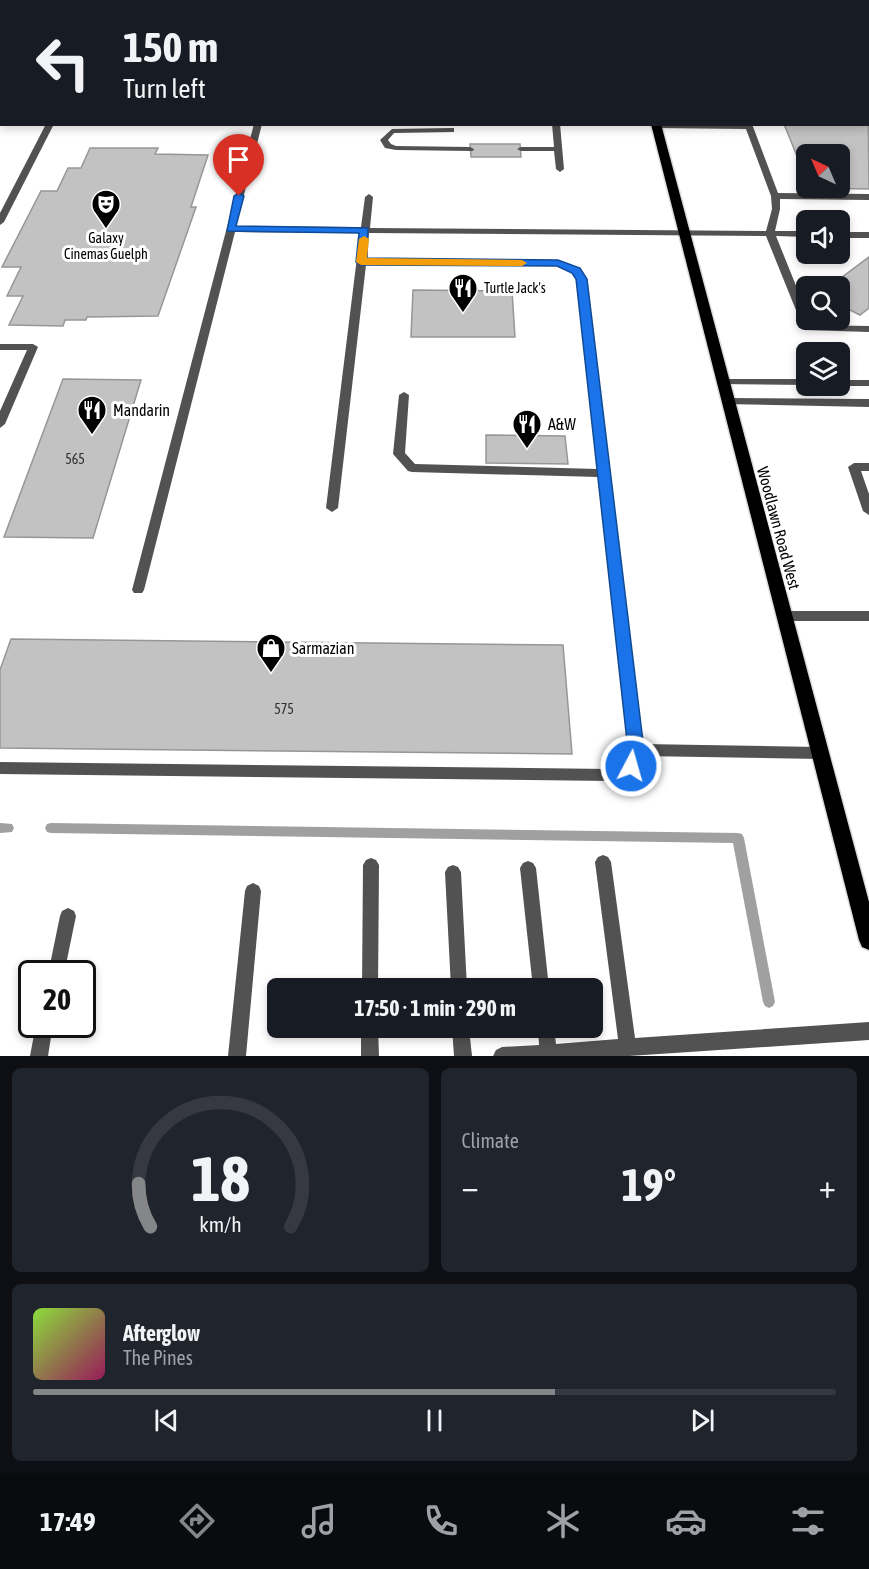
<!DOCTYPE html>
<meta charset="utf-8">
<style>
:root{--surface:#171b24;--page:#20242c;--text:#f1f3f6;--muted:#9ea1a6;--line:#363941;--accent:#858687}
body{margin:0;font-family:"Asap Condensed",sans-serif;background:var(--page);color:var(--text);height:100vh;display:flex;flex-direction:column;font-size:22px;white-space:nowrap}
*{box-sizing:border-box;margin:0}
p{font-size:20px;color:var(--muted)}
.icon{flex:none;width:33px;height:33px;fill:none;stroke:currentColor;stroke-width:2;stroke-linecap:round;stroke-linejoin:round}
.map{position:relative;height:1056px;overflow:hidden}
.side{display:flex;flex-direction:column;gap:12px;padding:12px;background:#0d0f14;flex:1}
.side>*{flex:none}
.guide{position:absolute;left:0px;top:0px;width:870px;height:126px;box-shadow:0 3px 9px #0003;background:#171b24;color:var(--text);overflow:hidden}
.needle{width:39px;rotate:316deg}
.buttons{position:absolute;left:796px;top:144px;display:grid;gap:12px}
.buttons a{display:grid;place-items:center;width:54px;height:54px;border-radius:9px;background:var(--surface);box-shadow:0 3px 9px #0003;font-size:30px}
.speed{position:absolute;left:18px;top:960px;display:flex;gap:12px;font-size:30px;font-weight:700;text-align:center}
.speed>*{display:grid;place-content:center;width:78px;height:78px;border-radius:50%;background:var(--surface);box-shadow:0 3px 9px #0003;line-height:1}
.speed .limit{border:3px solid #111;border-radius:9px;background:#fff;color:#111}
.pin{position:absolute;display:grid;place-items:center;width:51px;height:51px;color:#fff;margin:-62px -26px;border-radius:50% 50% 50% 0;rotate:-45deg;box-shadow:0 0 6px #0007}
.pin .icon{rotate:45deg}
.me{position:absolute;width:66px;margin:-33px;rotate:6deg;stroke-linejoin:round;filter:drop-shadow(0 0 4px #0008)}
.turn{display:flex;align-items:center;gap:21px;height:126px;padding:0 24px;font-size:27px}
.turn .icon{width:78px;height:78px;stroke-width:2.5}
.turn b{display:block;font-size:42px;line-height:51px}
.big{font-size:45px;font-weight:700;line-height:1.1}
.side .card{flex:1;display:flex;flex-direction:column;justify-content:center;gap:9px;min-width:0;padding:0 21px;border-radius:9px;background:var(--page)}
.side .dial{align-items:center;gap:0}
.dial svg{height:156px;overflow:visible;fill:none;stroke:var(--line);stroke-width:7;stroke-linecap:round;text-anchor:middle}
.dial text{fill:var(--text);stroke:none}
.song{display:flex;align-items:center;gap:18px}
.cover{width:72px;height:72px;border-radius:9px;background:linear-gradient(135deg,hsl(90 70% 55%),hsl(330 70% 35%))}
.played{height:6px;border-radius:3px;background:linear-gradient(90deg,var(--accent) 65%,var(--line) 65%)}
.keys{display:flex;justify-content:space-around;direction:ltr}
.heat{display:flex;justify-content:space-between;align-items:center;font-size:33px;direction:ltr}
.side .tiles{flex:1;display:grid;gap:12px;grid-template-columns:1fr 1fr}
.card:last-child{grid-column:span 2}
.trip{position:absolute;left:267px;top:978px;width:336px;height:60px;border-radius:9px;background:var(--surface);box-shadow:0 3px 9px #0003;font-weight:700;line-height:60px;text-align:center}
.dock{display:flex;height:96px;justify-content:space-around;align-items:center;background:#090b0e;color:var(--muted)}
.dock .icon{width:42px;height:42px}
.dock .current{color:var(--accent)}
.dock b{font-size:27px;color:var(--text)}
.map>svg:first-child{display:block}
</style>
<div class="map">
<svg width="869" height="1056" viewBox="0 0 869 1056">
<rect width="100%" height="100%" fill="#fff"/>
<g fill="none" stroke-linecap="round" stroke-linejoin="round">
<g fill="#a0a0a0" fill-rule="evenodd">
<path d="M0,823L12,824L14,828L12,832L0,833Z"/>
<path d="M51,823L738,833L742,834L744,838L775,1002L773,1006L769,1008L765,1006L763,1002L733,843L51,833L47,832L45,828L47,824Z"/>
</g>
</g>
<g fill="#c2c2c2" stroke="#969696" stroke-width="1.5">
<path d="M868,104L869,189L810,188H840V154H807V181L784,124H868Z"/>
<path d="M470,144H520L521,157H471Z"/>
<path d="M90,148H158L155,154L208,155L191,207H196L158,316L87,317L86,320H65L63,326L9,325L23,296H7L21,267H2L41,191H57L68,168H81Z"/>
<path d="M869,257V308L860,315L840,305V286H830Z"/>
<path d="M413,290L512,291L515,337H411Z"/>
<path d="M63,379L141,380L93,538L4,537Z"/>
<path d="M486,435L565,436L568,464L486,463Z"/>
<path d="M11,639L563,645L572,754L0,748V670Z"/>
</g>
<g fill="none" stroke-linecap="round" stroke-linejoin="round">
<g stroke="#dbdbdb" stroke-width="3">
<g id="primary">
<rect x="598" y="0" width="8" height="2"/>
<path d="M629,0H637L638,2H630Z"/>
<path d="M651,124H661L869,902V950L862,947L859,940Z"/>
</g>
</g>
<g fill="#525252" fill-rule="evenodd">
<path d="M46,0H52L45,2Z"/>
<rect x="402" y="0" width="6" height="2"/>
<rect x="868" y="52" width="1" height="5"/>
<path d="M46,124H54L4,222L0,225V213Z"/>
<path d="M254,124H262L236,226L361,227L365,197L369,194L373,197L370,228L766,231L772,209L771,196L746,129L656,128H653V124H752L778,193L869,194V200L780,199V209L775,231H807V237L776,236L807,313V320H810L812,325L869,326V332L804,330L766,236L369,233L366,259L558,260L579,269L586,279L642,744L819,747L824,749L826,753L824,757L819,759L641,756L636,770L611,781L0,774V762L610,769L625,762L629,750L598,477L412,472L408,471L393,454L399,395L404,392L409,395L405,453L415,464L597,469L576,279L572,273L557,266L366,265L338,508L332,512L326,508L360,233L235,232L144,590L142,593H134L132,590Z"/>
<path d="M552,124H560L564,169L560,172L556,169L554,151H521L517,149L521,147H554Z"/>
<path d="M451,128H454V132L394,133L388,140L391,144L396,146L470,147L474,149L473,151L396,150L385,148L380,140L392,129Z"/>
<rect x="840" y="232" width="29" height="6"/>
<path d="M0,344H33L38,347L5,424L0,428V411L27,350H0Z"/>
<path d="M722,379H807V385L718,384L717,382L718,380Z"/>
<path d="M840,380H869V386H837H840Z"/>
<path d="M728,398L869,399V407L724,404L723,402L724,400Z"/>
<path d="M854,463H869V471H861L869,494V515L863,511L848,467Z"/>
<path d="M783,611H869V621H783L778,620L777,616L778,612Z"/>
<path d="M603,855L608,857L611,862L635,1038L869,1022V1040L629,1056H493L496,1050L502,1047L539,1045L538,1028H554L556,1044L618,1039L595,862L598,857Z"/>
<path d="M371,858L376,860L379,865L378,988H362L363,865L366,860Z"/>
<path d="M528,861L533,863L536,868L549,988H533L520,868L523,863Z"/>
<path d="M453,865L458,867L461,872L467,988H451L445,872L448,867Z"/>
<path d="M253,883L259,886L261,891L246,1056H228L245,891L247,886Z"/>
<path d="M68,908L74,911L76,916L64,974H48L60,916L62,911Z"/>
<path d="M36,1024H53L48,1056H30Z"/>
<path d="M361,1028H378L379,1056H361Z"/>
<path d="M452,1028H469L472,1056H454Z"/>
</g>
<rect fill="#525252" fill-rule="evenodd" x="0" y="5" width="2" height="4"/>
<rect fill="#525252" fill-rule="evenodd" x="868" y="11" width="1" height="4"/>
<use href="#primary" fill="#000" fill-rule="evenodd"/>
</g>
<path fill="#1a73e8" stroke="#114b97" stroke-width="1.5" d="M239,193L244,196L236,226L368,228L367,258L558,260L580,268L587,279L644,750L637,772L631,774L626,772L623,766L628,750L576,279L572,273L557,266L361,265L356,262L359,233L227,231L234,196Z"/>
<path fill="#f59e0b" d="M364,236L369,239L367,258L522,260L527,263L522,266L361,265L356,262L359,239Z"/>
<defs>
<g id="theatre-pin" transform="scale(1.5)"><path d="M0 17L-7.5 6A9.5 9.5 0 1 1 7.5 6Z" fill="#000" stroke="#fff"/><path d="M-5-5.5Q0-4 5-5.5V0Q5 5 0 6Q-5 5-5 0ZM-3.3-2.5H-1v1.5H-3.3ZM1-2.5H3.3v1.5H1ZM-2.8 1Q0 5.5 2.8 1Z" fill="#fff"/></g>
<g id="restaurant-pin" transform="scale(1.5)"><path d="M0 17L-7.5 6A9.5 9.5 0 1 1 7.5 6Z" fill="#000" stroke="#fff"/><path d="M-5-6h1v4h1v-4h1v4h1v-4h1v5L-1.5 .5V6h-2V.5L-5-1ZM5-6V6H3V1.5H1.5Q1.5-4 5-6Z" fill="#fff"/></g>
<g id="shop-pin" transform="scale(1.5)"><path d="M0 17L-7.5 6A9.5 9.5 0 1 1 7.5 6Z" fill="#000" stroke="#fff"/><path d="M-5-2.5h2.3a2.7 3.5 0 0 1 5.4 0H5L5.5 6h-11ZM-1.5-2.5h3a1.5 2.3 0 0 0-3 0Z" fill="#fff"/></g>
</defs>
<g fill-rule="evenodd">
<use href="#theatre-pin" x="106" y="204"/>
<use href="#restaurant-pin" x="463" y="288"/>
<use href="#restaurant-pin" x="92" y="410"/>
<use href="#restaurant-pin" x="527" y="424"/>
<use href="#shop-pin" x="271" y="648"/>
</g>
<g text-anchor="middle" stroke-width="6" stroke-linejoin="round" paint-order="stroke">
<g font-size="14" fill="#000" stroke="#fff">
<text x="106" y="243">Galaxy<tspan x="106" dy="16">Cinemas Guelph</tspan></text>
<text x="484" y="293" text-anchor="start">Turtle Jack's</text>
</g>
<g font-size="14" fill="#303030">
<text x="75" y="464">565</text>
<text x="284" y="714">575</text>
</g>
<g font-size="16" fill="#000" stroke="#fff" text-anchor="start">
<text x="113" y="416">Mandarin</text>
<text x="548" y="430">A&amp;W</text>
<text x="292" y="654">Sarmazian</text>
</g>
<g font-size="16" fill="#000" stroke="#fff">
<text transform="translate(779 528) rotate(75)" y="6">Woodlawn Road West</text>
</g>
</g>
</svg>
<div class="buttons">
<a><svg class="needle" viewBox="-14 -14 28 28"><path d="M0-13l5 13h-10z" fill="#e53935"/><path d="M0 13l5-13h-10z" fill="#9ea1a6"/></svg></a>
<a><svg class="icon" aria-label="sound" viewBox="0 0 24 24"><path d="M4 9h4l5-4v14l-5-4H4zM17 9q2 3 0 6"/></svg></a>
<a><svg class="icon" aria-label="search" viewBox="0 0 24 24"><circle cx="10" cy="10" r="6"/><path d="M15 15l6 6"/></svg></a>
<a><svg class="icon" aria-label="layers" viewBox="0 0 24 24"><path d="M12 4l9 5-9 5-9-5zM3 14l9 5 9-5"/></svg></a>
</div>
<div class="speed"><div class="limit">20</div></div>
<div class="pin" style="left:239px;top:196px;background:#d93025"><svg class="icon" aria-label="arrive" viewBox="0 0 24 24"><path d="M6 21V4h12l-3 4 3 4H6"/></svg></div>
<svg class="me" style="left:631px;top:766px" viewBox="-20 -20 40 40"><circle r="17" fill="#1a73e8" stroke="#fff" stroke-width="3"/><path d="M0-11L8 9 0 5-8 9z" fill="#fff"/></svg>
<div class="trip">17:50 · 1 min · 290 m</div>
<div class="guide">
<div class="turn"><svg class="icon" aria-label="left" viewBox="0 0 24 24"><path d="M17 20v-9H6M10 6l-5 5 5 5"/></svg><div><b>150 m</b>Turn left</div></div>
</div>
</div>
<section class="side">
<div class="tiles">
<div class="card dial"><svg viewBox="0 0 100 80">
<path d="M14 69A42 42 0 1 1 86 69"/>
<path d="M14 69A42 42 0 0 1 8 47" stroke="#858687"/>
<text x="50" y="56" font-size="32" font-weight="700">18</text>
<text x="50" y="72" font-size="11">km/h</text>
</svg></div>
<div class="card"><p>Climate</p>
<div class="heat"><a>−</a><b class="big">19°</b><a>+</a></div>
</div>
<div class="card">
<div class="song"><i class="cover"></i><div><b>Afterglow</b><p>The Pines</p></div></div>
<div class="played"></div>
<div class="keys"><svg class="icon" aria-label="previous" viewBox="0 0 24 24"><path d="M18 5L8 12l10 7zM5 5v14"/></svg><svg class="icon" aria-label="pause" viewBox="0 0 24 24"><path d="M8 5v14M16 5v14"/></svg><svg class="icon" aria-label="next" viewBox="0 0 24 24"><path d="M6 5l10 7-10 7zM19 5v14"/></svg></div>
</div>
</div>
</section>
<nav class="dock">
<b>17:49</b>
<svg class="icon current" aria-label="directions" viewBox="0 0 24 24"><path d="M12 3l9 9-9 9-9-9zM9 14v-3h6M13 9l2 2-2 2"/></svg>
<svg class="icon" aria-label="music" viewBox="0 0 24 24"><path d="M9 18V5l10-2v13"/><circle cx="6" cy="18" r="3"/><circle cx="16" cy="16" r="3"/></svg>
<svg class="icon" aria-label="phone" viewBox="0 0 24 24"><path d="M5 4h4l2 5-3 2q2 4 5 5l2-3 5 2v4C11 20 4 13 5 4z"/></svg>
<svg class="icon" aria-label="climate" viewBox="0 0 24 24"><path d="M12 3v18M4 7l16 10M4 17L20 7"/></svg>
<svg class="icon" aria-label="car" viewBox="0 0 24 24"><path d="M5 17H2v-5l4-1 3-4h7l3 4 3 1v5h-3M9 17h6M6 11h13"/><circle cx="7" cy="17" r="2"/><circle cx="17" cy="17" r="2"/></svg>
<svg class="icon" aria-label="filters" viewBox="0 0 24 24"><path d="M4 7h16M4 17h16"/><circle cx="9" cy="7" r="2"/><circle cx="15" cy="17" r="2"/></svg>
</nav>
